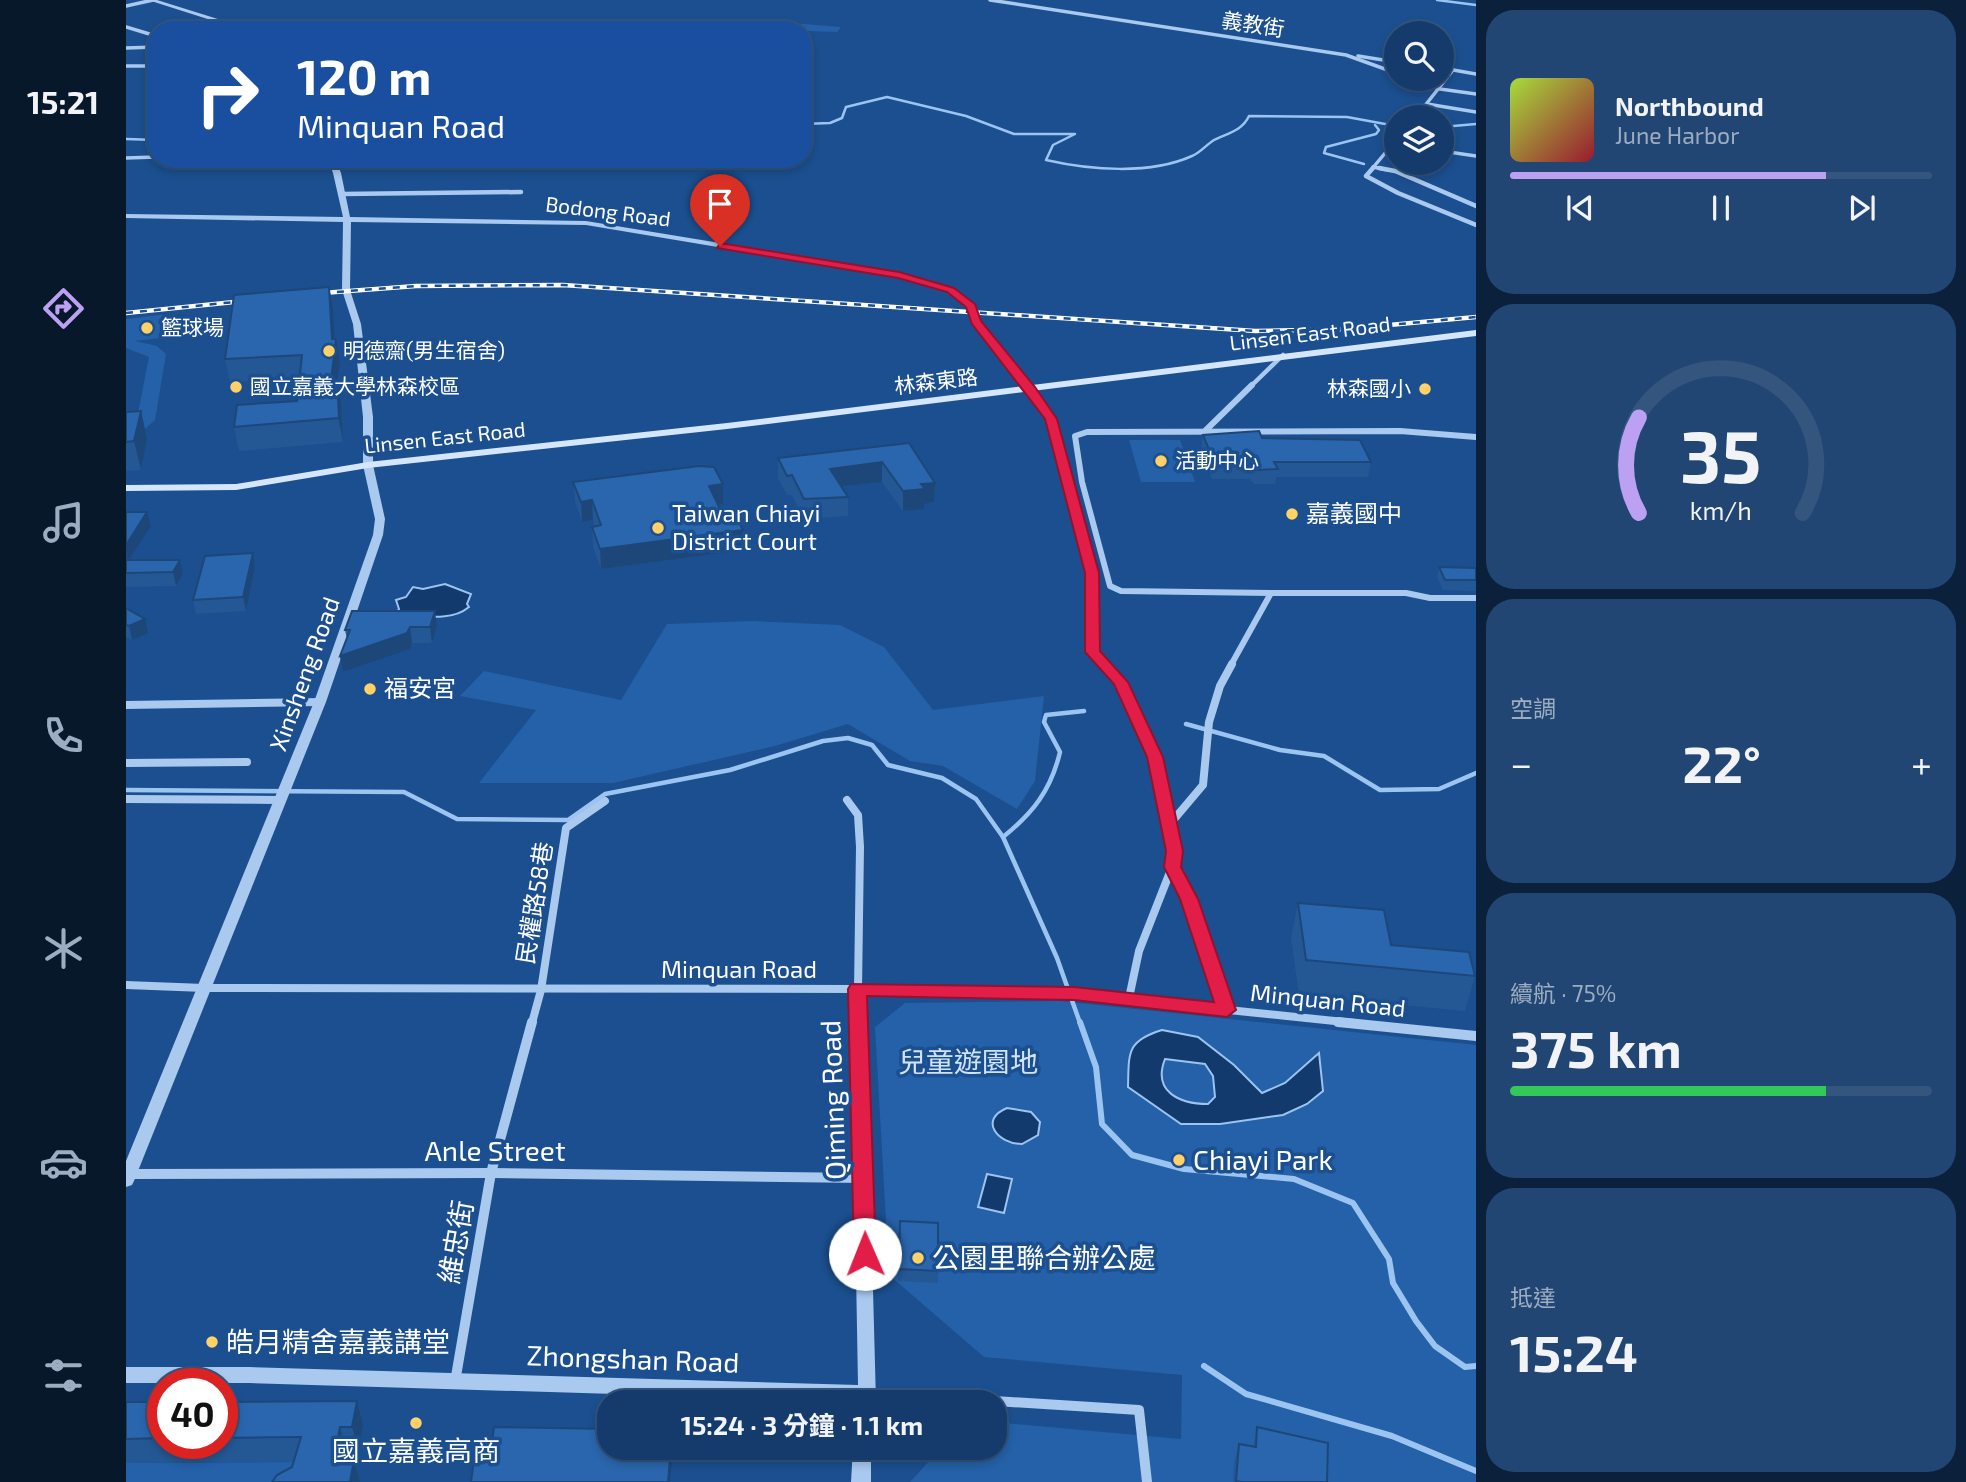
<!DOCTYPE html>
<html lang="zh-TW">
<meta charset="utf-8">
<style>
:root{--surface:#143b6b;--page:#214673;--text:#f1f3f6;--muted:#9dadc1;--line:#33557e;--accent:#bca0f2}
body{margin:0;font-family:"Exo 2","Noto Sans TC",sans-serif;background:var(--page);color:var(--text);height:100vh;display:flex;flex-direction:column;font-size:26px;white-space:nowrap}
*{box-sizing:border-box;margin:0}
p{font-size:23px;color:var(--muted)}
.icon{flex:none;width:38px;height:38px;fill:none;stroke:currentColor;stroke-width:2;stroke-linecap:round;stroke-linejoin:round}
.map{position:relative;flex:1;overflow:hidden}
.side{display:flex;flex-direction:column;gap:10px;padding:10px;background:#0b203b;width:490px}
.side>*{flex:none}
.guide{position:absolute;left:21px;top:21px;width:665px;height:147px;border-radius:28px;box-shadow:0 4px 10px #0003,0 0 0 2px var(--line);background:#1a4fa0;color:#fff;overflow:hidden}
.controls{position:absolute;left:1258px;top:21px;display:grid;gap:14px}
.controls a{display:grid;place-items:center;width:70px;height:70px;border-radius:50%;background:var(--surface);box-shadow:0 4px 10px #0003,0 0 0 2px var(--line);font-size:35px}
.speed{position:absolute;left:21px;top:1368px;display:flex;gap:14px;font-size:35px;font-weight:700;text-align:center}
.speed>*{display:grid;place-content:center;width:91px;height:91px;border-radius:50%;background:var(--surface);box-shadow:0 4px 10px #0003,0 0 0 2px var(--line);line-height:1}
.speed .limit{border:10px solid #d22;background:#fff;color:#111}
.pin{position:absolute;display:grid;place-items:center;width:60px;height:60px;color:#fff;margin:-72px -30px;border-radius:50% 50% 50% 0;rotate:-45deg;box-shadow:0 0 7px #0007}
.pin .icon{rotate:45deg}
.me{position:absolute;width:77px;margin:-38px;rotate:359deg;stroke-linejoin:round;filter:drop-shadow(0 0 5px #0008)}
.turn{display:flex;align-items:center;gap:24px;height:147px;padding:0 35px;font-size:32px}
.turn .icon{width:91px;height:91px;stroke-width:2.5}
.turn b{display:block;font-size:49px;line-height:60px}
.big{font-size:52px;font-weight:700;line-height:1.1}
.side .tile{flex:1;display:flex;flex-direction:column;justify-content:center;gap:10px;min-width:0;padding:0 24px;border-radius:28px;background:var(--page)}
.side .dial{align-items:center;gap:0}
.dial svg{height:182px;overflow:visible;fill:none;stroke:var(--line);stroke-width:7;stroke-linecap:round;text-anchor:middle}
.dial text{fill:var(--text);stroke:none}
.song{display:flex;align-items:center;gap:21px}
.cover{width:84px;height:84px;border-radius:10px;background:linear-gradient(135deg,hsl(80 70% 55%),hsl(350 70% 35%))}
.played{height:7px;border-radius:4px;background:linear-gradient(90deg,var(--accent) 75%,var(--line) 75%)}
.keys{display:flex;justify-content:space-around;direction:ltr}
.heat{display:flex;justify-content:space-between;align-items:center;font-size:38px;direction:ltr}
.charge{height:10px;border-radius:5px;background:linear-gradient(90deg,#34c759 75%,var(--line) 0)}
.trip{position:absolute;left:471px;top:1390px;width:410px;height:70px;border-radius:28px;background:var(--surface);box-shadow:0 4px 10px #0003,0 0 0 2px var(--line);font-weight:700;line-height:70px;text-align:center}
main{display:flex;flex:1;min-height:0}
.menu{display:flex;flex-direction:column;width:126px;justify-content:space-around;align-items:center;background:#08182b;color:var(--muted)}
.menu .icon{width:49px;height:49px}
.menu .on{color:var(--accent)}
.menu b{font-size:32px;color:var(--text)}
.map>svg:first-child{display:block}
</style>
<main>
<nav class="menu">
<b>15:21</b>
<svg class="icon on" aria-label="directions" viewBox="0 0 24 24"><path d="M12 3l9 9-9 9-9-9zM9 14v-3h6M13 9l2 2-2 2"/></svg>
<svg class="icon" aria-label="music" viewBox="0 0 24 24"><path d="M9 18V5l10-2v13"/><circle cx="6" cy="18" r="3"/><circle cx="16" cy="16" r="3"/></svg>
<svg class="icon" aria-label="phone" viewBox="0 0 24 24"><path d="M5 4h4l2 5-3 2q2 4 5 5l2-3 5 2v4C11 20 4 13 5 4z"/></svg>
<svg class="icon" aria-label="climate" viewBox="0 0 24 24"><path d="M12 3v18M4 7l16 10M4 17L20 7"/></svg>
<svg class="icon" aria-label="car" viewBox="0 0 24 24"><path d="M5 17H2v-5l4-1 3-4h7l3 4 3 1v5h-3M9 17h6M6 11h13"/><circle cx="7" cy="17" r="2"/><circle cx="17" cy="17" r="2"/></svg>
<svg class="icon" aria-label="filters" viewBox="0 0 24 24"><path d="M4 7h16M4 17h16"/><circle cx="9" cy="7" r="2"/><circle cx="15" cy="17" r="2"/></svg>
</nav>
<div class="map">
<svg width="1350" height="1482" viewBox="0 0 1350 1482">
<rect width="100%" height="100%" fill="#1b4f8f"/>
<g fill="#2461a8">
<path d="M653,22L715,27L711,32L679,31L677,35V30H633L647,28L648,23Z"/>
<path d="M42,314L43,337L9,341L31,346L40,354L29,420L20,428L0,435L10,423L23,357L0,348V319Z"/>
<path d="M1003,440H1054L1069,482H1015Z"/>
<path d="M627,621L714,625L758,647L807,710L918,696L909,781L891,809L817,766L784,761L722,724L649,746L487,783H353L410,710L334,696L358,671L495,700L541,624Z"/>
<path d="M934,1001L1350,1045V1482H784L816,1447H868V1422L1055,1439L1056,1375L858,1357L763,1275L749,1027L779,1003Z"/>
<path d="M182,1462L176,1482H0V1463Z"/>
</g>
<g fill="#123a6d" stroke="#9cc4f0" stroke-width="2" fill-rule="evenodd">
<path d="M319,584L345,594L341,604L343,607C324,623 294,615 269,614L273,609L270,600L280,597L287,587L297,589Z"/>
<path d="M1036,1030L1072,1037L1108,1065L1136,1093L1159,1083L1193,1053L1197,1091L1181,1104L1157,1115L1094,1124H1055L1002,1087C1003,1053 1000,1041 1036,1030ZM1039,1059L1079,1064L1087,1076L1089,1097L1082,1104C1054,1104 1026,1092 1039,1059Z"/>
<path d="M881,1108L905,1112L914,1122L912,1135L896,1144C872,1144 852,1120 881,1108Z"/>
<path d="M861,1174L886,1179L878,1213L852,1207Z"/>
</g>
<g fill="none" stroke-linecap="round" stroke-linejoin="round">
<g stroke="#9cc4f0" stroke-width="2.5">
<path d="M1311,0L1350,5"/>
<path d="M677,124L704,123L716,118L720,107L761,97L840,116L888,134H949L927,145L920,160C964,170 1024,175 1066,156C1074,153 1080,145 1088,140C1102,133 1116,131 1123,116L1221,117L1270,126"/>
<path d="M1316,127L1350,124"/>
<path d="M0,139L30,140"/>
<path d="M1238,164L1198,153L1200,147L1250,134L1253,130L1249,125"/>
</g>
<g stroke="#9cc4f0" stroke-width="4.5">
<path d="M1060,724L1154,750L1198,756L1254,790L1313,789L1350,773"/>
<path d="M0,790L278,792L331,819L442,820L479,794L604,770L697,741L722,738L746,745L762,765L816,778L850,799L877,837L931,958L954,1023"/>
<path d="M877,837C907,813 925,790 934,752L918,722L920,715L958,711"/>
</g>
<g stroke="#9cc4f0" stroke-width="6">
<path d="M954,1022L970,1067L976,1124L1006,1155L1058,1169L1168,1179L1227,1203L1263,1259L1267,1283L1290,1321L1309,1346L1339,1367L1350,1366"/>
<path d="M1078,1366L1120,1394L1266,1436L1350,1471"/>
</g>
<g stroke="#a9c9ee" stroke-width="3.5">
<path d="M864,0L1220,55L1270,73"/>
<path d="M0,6L27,0"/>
<path d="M0,27L30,36"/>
<path d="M0,48L30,47"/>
<path d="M1232,56L1270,62"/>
<path d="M0,66H30"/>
<path d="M1316,68L1350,74"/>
<path d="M1286,79L1314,89L1350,94"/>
<path d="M1301,104L1350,112"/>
<path d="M1290,117L1327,70"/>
<path d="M1316,151L1350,156"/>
<path d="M0,158L30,157"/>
<path d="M1247,167L1262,170"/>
<path d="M1245,170L1270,140"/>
</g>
<g stroke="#a9c9ee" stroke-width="4.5">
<path d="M1247,168L1240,176L1272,193L1350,225"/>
<path d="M1253,168L1269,171L1350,206"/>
<path d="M216,194L395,192"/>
<path d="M1124,387L1157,355"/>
</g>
<g stroke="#a9c9ee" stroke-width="6">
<path d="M905,389L925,419L966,573L967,652L979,665"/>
<path d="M1080,430L1126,385"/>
<path d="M1145,593H1280L1304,598H1350"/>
<path d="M1105,665L1145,593L995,591L984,586L956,482L949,436L961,432L1274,431L1350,437"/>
</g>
<g stroke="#a9c9ee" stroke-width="8">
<path d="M978,664L995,683L1029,757L1049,851L1046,867L1063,899L1101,1010"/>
<path d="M0,705L194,702"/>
<path d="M0,763L121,762"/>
<path d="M0,799L153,800"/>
<path d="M721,800L732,815L734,847L732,989"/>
<path d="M1044,824L1077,785L1083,722L1094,686L1106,664"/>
<path d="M0,985L78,988L732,989L948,994L1228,1023"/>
<path d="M1003,998L1013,951L1046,867"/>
<path d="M406,1023L415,990L440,828L479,801"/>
</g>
<g stroke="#a9c9ee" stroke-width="10">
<path d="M1212,1022L1350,1036"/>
<path d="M0,1174L365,1173L737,1178"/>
<path d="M329,1382L365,1173L406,1022"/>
<path d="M742,1393L1013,1410L1021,1482"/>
</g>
<g fill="#a9c9ee" fill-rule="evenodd">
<path d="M22,0H31L95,20L112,30H104L91,22Z"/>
<path d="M202,159H209L215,173L224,217L460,221L776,273L828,288L848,304L854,321L910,389L905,392L902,391L847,323L841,307L822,292L772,277L460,225L225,222L224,290L235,324L247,417V465L259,519L257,535L200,702L8,1181L6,1185L0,1187V1161L188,702L247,535L249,519L237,465V417L227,324L216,290L217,222L0,218V214L217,217L207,173Z"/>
<path d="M732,984L737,985L739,989L750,1402L123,1383H0V1367H123L732,1385L725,989L727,985Z"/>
<path d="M727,1447H745V1482H725Z"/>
</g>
<path fill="#d6e6fa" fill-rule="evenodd" d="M1350,330V336L601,429L242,468L110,490L0,491V485L110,484L242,462L601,423Z"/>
<g stroke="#fff" stroke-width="4.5">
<g id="rail">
<path d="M183,294L290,286L437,285L1129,331L1220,329L1350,317"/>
<path d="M0,313L128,300"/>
</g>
</g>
<use href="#rail" stroke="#1b4f8f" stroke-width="2.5" stroke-dasharray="7" stroke-linecap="butt"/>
</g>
<g fill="#245895">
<path d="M203,287L207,309L208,339H210L214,362L211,382L215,403L217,442L113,451L108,427L171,401L173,379L104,382L99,359Z"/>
<path d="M15,411L21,439L15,470L0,471V412Z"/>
<path d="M1077,435L1136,438L1245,462L1242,477H1150L1149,484H1128L1124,479H1086L1075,449Z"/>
<path d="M783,443L809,483L808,502L798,504V509L777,511L756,482L716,487L722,497V516L678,519L666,495H661L652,478V458Z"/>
<path d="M447,482L597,484V504H592L594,509L617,530L618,550L475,569L467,547L466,527L469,526L467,520L456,522L449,501Z"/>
<path d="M127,553L129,567L120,611L70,614L67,600Z"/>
<path d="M0,560H54L57,574L50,586L0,587Z"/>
<path d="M1313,567L1350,568V591L1317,590L1311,577Z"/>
<path d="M0,608L22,633L6,640L0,637Z"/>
<path d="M226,611L311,627L306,643H286L284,649L217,672L214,656L221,639L219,630Z"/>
<path d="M1172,903L1265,945L1349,976L1339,1011L1173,995L1165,938Z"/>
<path d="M774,1221L812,1271V1283L772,1281Z"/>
<path d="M0,1402H37V1444H96V1402L237,1426L232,1451H220L218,1460H228L234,1482H146L166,1467L168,1462L0,1463Z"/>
<path d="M1131,1427L1201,1482H1107L1108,1462L1113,1444L1127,1447Z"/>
</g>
<g fill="#1d4779">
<path d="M203,287L207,309L209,349L210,339L214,362L211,382L215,403L217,442L205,380L206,339Z"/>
<path d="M15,411L21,439L15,470L8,441Z"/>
<path d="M756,462V482L703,488L704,469Z"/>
<path d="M809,483L808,502L798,504V509L777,511V491L795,484Z"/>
<path d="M597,484V504L584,505L583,486Z"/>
<path d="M466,500L467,520L456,522L455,502Z"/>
<path d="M21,512L25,526L4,558L0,560V545Z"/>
<path d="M617,530L618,550L475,569L474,549Z"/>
<path d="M127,553L129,567L120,611L117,597Z"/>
<path d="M54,560L57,574L50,586L47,572Z"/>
<path d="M309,611L311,627L306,643L304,627Z"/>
<path d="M19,619L22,633L6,640L3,626Z"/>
<path d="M284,627L286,643L284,649L217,672L214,656Z"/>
<path d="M231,1401L237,1426L232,1451L226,1427Z"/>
<path d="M214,1427L220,1451L214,1482L207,1460Z"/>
<path d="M545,1447H547L544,1482H542Z"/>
<path d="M228,1460L234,1482H224Z"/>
</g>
<g fill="#2a66ad" stroke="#1d4779" stroke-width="2">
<path d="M203,287L206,339H210L205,380H211L213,418L108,427L111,405L171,401L176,355L99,359L108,295Z"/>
<path d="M15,411L8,441L0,442V412Z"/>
<path d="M1133,431L1136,438L1234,440L1245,462H1148L1152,469L1131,470L1126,464H1089L1077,435Z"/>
<path d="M783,443L809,483L795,484L799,489L777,491L756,462L704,469L722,497L678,499L666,475L661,476L652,458Z"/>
<path d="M573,466L588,467L597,484L583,486L594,509L606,508L617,530L474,549L466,527L475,525L466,500L455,502L447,482Z"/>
<path d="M0,512H21L0,545Z"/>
<path d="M127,553L117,597L67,600L79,556Z"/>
<path d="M0,560H54L47,572L0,573Z"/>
<path d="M1313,567L1350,568V580H1319Z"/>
<path d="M0,608L19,619L3,626L0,625Z"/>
<path d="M226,611H309L304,627H284L281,633L214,656L224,630H219Z"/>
<path d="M1172,903L1258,910L1265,945L1343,952L1349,976L1180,960Z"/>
<path d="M774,1221L812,1223V1271L773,1269Z"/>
<path d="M231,1401L226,1427H214L207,1460H228L224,1482H146L151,1475L166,1467L175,1437L96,1438V1402Z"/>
<path d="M0,1402H37V1438L0,1439Z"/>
<path d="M368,1427L483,1429V1447H545L542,1482H345L349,1453L365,1452Z"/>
<path d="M1131,1427L1202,1443L1201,1482H1116L1110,1481L1113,1444L1130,1447Z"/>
</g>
<path fill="#e11d48" stroke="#92132f" stroke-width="2" d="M594,243L773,272L828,288L849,304L855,321L909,387L931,419L973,573L974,651L1002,682L1037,757L1057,851L1055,867L1072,899L1110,1010L1101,1017L948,1000L741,996L750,1254L747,1260L739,1263L731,1260L728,1254L722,989L725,984L948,987L1088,1002L1054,899L1038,867L1040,851L1021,757L988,684L959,652V573L919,419L846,324L840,307L821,292L772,278L591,248Z"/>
<g fill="#ffd166" stroke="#1b4f8f" stroke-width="2.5">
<circle cx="21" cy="328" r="7"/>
<circle cx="203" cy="351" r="7"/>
<circle cx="110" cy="387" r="7"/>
<circle cx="1299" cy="389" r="7"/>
<circle cx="1035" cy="461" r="7"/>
<circle cx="1166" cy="514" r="7"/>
<circle cx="532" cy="528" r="7"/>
<circle cx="244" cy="689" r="7"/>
<circle cx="1053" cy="1160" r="7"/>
<circle cx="792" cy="1258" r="7"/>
<circle cx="86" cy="1342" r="7"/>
<circle cx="290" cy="1423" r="7"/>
</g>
<g text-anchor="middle" stroke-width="7" stroke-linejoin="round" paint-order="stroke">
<g font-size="21" fill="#fff" stroke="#1b4f8f">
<text transform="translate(1127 25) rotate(9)" y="7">義教街</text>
<text transform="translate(482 212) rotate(7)" y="7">Bodong Road</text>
<text transform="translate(1184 334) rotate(-7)" y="7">Linsen East Road</text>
<text transform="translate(810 382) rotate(-7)" y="7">林森東路</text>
<text transform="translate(319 438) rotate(-6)" y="7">Linsen East Road</text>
</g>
<g font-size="21" fill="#fff" stroke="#1b4f8f" text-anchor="start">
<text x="35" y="335">籃球場</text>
<text x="217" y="358">明德齋(男生宿舍)</text>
<text x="124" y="394">國立嘉義大學林森校區</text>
<text x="1285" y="396" text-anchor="end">林森國小</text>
<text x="1049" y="468">活動中心</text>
</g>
<g font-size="24" fill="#fff" stroke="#1b4f8f" text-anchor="start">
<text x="546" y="522">Taiwan Chiayi<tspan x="546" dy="28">District Court</tspan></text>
<text x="1180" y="522">嘉義國中</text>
<text x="258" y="697">福安宮</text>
</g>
<g font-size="24" fill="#fff" stroke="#1b4f8f">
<text transform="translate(179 674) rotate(-70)" y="8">Xinsheng Road</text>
<text transform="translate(409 903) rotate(-81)" y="8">民權路58巷</text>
<text x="613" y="978">Minquan Road</text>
<text transform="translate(1202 1001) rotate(6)" y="8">Minquan Road</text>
</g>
<g font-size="28" fill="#cfe3fa" stroke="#1b4f8f">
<text x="842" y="1072">兒童遊園地</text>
</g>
<g font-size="28" fill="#fff" stroke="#1b4f8f">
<text transform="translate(707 1100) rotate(-92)" y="10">Qiming Road</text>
<text x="369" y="1161">Anle Street</text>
<text transform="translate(330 1242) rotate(-80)" y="10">維忠街</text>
<text transform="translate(507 1359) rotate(2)" y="10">Zhongshan Road</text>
</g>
<g font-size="28" fill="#fff" stroke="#1b4f8f" text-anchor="start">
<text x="1067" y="1170">Chiayi Park</text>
<text x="806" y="1268">公園里聯合辦公處</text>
<text x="100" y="1352">皓月精舍嘉義講堂</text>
<text x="290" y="1461" text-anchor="middle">國立嘉義高商</text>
</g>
</g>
</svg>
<div class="controls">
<a><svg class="icon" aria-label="search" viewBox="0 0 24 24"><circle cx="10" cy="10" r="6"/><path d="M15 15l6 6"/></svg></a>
<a><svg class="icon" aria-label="layers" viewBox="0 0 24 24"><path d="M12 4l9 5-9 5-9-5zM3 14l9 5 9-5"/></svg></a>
</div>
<div class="speed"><div class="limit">40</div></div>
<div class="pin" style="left:594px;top:246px;background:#d93025"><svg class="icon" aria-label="arrive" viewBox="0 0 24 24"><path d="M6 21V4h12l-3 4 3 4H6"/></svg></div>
<svg class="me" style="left:739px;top:1254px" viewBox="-20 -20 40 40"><circle r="19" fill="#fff"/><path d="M0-13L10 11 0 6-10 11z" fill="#e11d48"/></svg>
<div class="trip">15:24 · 3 分鐘 · 1.1 km</div>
<div class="guide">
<div class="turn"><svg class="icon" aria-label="right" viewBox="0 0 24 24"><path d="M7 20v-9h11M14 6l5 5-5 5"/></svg><div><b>120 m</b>Minquan Road</div></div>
</div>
</div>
<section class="side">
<div class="tile">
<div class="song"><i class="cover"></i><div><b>Northbound</b><p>June Harbor</p></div></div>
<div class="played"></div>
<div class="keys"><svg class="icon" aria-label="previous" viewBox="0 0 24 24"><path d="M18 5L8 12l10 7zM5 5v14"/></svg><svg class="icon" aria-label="pause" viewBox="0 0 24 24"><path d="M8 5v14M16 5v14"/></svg><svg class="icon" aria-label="next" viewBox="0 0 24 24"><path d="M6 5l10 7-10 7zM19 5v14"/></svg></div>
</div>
<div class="tile dial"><svg viewBox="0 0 100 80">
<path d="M14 69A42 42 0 1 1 86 69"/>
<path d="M14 69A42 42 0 0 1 14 27" stroke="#bca0f2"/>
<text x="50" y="56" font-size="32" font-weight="700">35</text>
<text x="50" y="72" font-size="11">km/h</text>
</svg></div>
<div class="tile"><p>空調</p>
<div class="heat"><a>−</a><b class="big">22°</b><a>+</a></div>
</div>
<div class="tile"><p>續航 · 75%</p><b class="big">375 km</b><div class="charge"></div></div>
<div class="tile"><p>抵達</p><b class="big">15:24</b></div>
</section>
</main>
